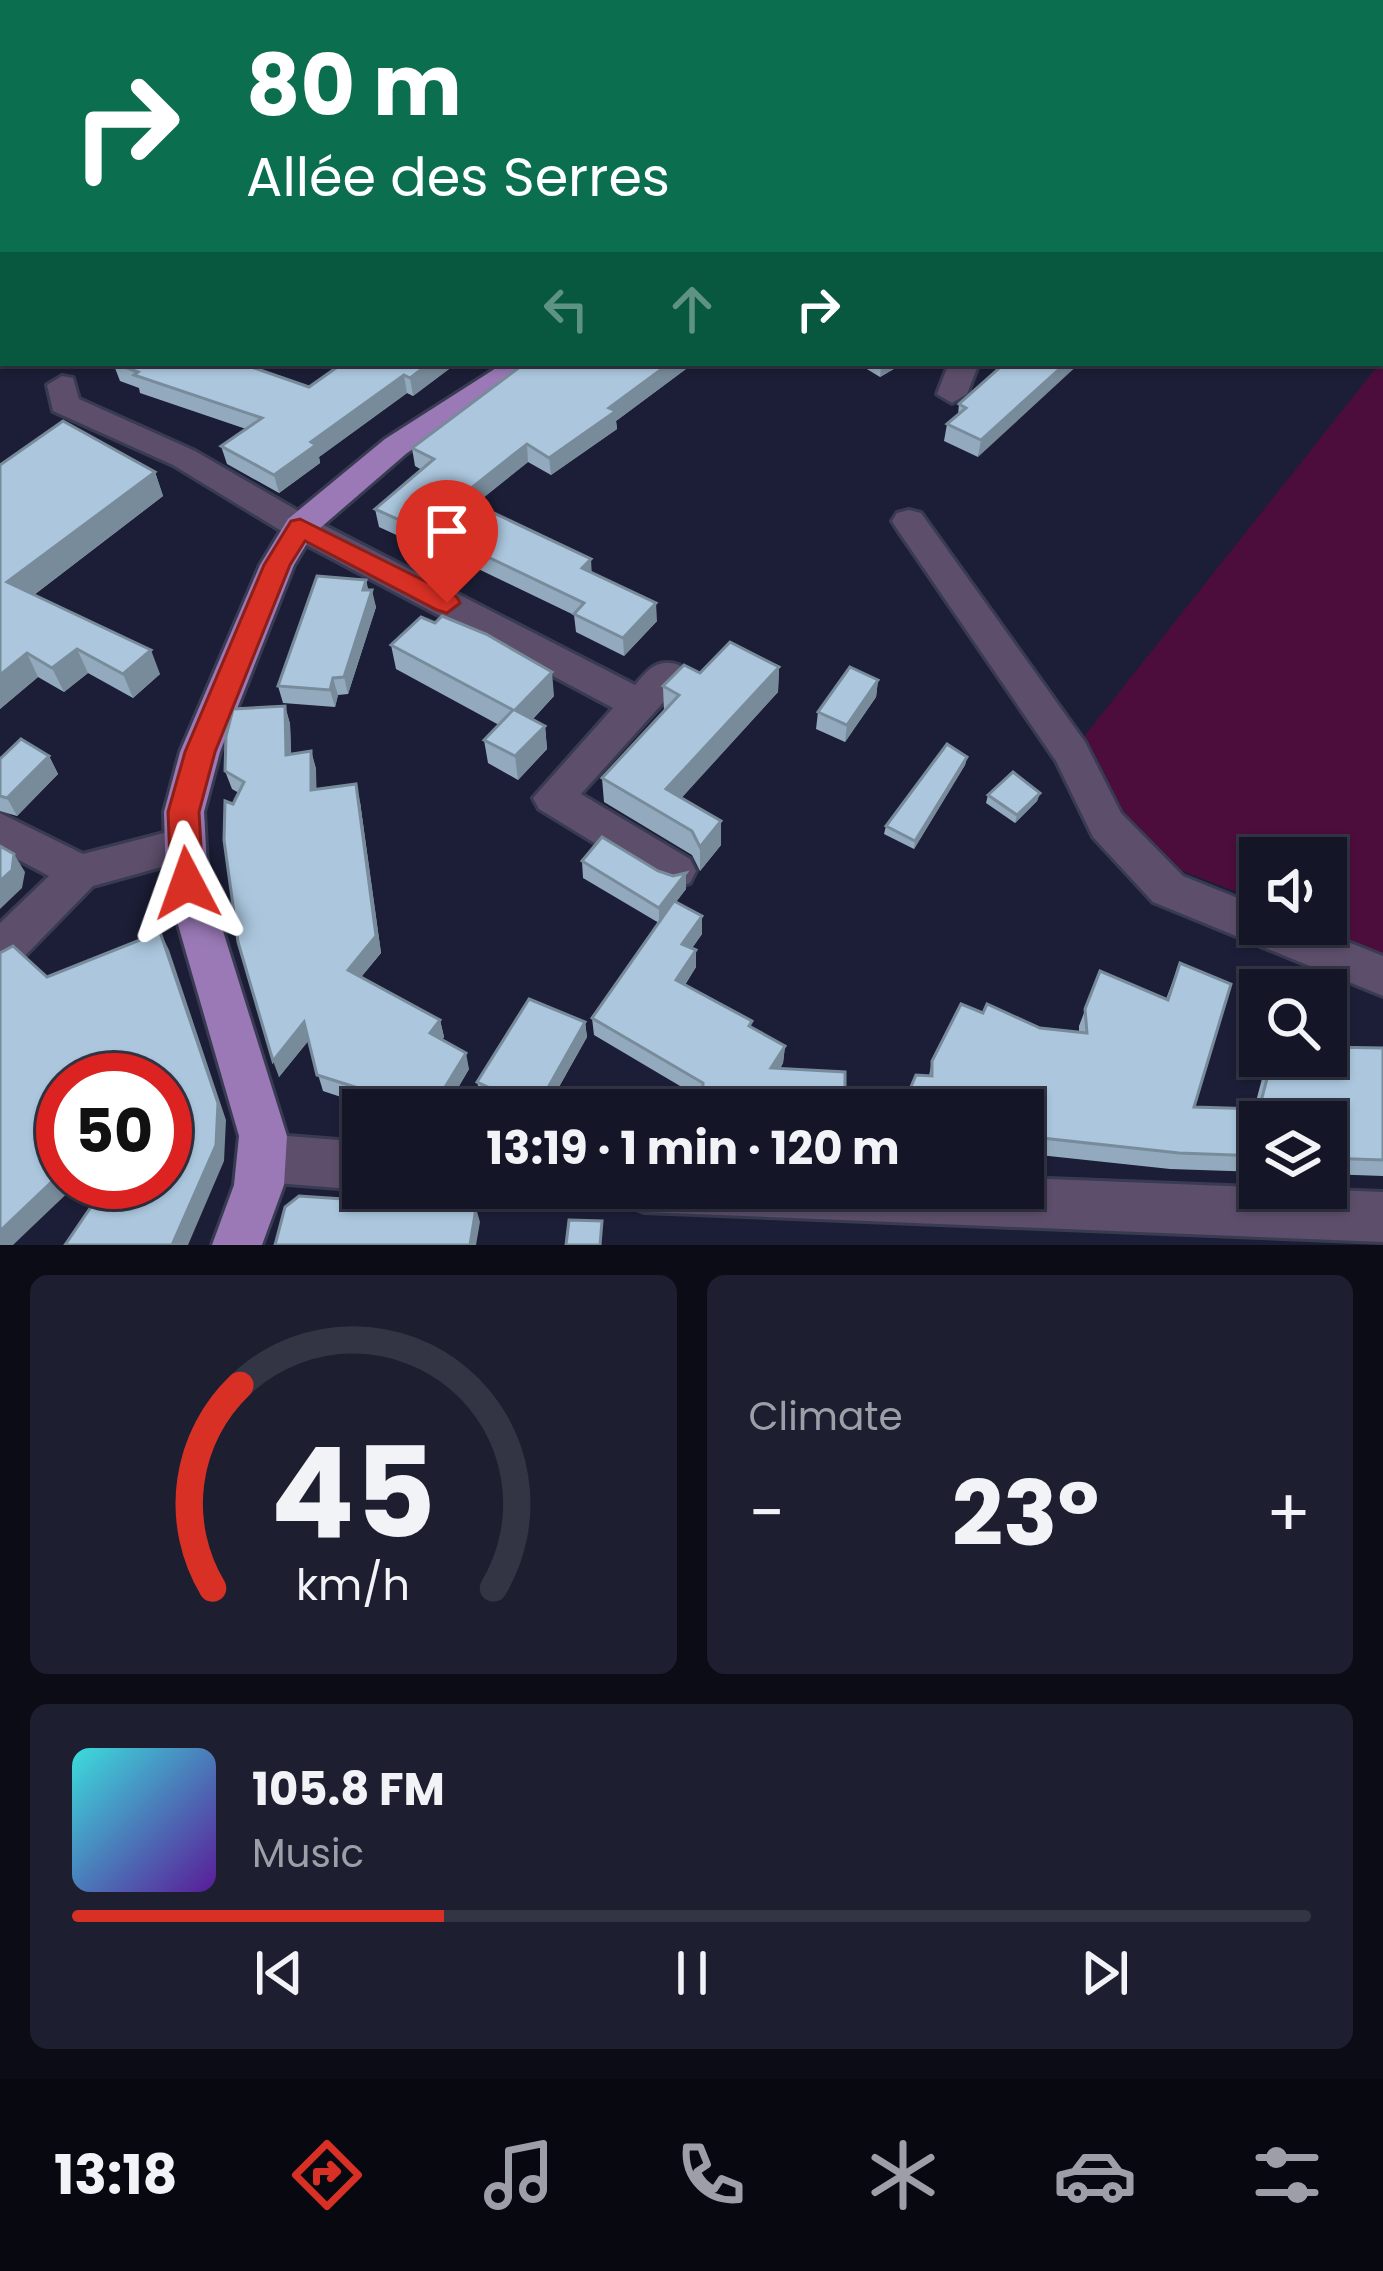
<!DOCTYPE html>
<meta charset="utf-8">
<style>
:root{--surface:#141628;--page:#1d1f30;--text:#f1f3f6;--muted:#9d9fa8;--line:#333545;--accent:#d93025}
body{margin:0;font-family:Poppins,sans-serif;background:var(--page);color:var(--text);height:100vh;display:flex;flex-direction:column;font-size:45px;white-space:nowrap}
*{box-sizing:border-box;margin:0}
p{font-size:39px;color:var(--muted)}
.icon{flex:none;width:66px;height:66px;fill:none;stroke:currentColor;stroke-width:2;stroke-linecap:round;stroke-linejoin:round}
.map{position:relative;height:1245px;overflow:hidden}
.panel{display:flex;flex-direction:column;gap:30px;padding:30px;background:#0b0c16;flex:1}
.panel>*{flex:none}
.top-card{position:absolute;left:0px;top:0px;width:1383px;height:366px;box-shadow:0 3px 9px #0004,0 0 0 3px var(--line);background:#0b6e4f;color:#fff;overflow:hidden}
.fabs{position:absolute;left:1239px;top:837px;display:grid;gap:24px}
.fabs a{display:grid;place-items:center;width:108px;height:108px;border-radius:0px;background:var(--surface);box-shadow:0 3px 9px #0004,0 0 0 3px var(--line);font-size:60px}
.speed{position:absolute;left:36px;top:1053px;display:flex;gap:24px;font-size:60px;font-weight:700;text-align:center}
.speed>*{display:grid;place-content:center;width:156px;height:156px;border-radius:50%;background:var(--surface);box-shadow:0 3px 9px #0004,0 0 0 3px var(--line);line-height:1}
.speed .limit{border:18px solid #d22;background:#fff;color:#111}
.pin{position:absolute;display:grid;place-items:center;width:102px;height:102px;color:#fff;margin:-123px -51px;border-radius:50% 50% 50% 0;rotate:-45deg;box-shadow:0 0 12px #0007}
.pin .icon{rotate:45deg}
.me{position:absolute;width:132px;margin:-66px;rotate:356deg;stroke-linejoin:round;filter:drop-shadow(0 0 9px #0008)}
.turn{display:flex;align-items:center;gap:42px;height:252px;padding:0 48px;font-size:54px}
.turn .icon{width:156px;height:156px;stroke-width:2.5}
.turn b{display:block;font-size:84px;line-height:102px}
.lanes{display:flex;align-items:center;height:114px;padding:0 48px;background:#0003;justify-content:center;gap:60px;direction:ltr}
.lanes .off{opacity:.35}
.big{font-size:90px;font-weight:700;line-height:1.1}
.panel .tile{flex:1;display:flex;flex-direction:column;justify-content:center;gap:18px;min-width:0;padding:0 42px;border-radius:18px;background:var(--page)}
.panel .dial{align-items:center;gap:0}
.dial svg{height:312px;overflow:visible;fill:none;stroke:var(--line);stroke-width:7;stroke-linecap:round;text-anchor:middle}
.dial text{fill:var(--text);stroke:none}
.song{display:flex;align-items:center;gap:36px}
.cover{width:144px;height:144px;border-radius:18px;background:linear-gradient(135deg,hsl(180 70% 55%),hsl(270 70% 35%))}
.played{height:12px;border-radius:6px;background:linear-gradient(90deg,var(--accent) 30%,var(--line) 30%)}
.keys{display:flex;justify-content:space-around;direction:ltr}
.heat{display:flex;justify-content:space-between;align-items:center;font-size:66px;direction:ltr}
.panel .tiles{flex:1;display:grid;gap:30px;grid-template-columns:1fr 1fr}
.tile:last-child{grid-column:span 2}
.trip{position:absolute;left:342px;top:1089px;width:702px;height:120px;border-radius:0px;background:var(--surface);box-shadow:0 3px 9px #0004,0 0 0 3px var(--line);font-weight:700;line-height:120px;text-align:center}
.menu{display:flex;height:192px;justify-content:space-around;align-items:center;background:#080910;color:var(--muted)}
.menu .icon{width:84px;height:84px}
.menu .selected{color:var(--accent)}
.menu b{font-size:54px;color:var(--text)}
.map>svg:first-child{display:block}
</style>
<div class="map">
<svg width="1383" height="1245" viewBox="0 0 1383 1245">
<rect width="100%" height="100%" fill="#1b1e36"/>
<path fill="#4c0d3c" d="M1383,359V956L1311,924H1326V858H1260V901L1164,864L1099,799L1071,753Z"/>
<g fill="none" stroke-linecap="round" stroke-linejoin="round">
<g stroke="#383b51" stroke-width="6">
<g id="minor">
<rect x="1380" y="140" width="3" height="15"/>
<path d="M3,161V178L0,179V162Z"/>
<path d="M949,363H979L967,394L952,403L937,394Z"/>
<path d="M62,376L73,378L79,399L195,451L312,519L635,685C649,669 657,658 679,665L685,675L679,685L581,794L690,859L696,871L690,883L675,888L660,883L539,809L533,798L613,708L288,535L173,465L53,411L47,385Z"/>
<path d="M909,510L921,513L1085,742L1121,813L1183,876L1260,907V924H1303L1383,956V996L1153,902L1093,837L1056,761L897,529L892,521L897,513Z"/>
<path d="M0,813L83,854L183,828L198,833L204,845L198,857L93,886L15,966L0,971V923L49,876L0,850Z"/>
<path d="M263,1134L363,1142V1188H367L363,1190L263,1182L246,1175L239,1158L246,1141Z"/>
<path d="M1023,1178L1383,1192V1242L644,1212L627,1205L619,1188H1023Z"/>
</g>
</g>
<g stroke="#383b51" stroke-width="6">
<g id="major">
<path d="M1141,0H1168L1139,3Z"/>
<path d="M1175,0H1201L1173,3Z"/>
<path d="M504,363H540L407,453L312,535L294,565L220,752L204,812L208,883L287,1136L284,1185L262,1245H212L234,1185L239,1136L166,883L164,812L180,752L260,565L288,519L385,439Z"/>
</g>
</g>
<use href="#minor" fill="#5d4e6b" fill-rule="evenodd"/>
<use href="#major" fill="#9a79b6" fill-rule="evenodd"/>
</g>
<g fill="#93aabe">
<path d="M3,210V343L0,342V212Z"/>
<path d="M113,363L309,387L457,363L413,396L407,393L319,457L320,463L279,493L227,464L221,446L246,429L140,393L139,388L120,381Z"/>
<path d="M525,363H694L616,421L617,429L551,475L528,462L475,504L592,573L657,621L624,656L576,632L574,615L420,541L416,544L379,527L375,509L422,470L415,466L412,448Z"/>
<path d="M857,363H904L880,377Z"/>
<path d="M1005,363L978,457L944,441L947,424L958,415L959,404Z"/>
<path d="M0,465L155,472L163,496L34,595L160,674L133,698L88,673L64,692L38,677L0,709Z"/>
<path d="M369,590L376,607L348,694L338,695L335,707L283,703L278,686Z"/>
<path d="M391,645L554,696L533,719L545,726L547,749L518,780L488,763L484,740L499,725L396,669Z"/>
<path d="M779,667L778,692L681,798L721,845L700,871L692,855L604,802L602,778L664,711L663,686L700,673Z"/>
<path d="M878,680L876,697L845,742L816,729L818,712Z"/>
<path d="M285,706L290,724L291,754L311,751L316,769V790L360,802L381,953L361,977L440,1020L444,1037L442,1040L469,1069L445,1110H380L323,1091L308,1041L279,1077L233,804L239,793L232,789L225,771Z"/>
<path d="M49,756L58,774L17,816L0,811V759Z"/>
<path d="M967,757L965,765L914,849L884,834L886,826Z"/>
<path d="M1040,793L1037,801L1015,823L986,803L988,795Z"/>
<path d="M582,861L658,871L673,876L686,873V889L676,902L702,916V934L692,948L696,950V967L685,985L752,1028L785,1046L783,1063L780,1069L845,1099L904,1103L929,1076L932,1061L983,1013L1040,1028L1079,1033V1026L1100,971L1166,999L1180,963L1194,1107L1254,1109L1268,1056H1326L1383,1048V1176L1326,1174V1122H1260V1172L1170,1169L1030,1154L1023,1173V1110L702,1099L594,1035L592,1018L659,923L583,878Z"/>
<path d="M585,1022L587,1037L546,1110H510L481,1097L477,1082Z"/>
</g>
<g fill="#788b9b">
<path d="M3,118V152L0,154V120Z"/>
<path d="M430,363H457L413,396L410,378Z"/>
<path d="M670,363H694L616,421L617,429L551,475L549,458L609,408Z"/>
<path d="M886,363H904L880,377L881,366Z"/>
<path d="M1066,363H1080L978,457L981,440Z"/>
<path d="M404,375L407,393L319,457L320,463L279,493L274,475L311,442Z"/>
<path d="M527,444L528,462L462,515L460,497Z"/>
<path d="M155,472L163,496L18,607L7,582Z"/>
<path d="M417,523L420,541L416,544L413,526Z"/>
<path d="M591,559L592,577L582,568Z"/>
<path d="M366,580L370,596L372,590L376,607L348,694L344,677Z"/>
<path d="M656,603L657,621L624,656L623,638Z"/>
<path d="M77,649L88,673L64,692L52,668Z"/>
<path d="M151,650L160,674L133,698L123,674Z"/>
<path d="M27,653L38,677L0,709V675Z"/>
<path d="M779,667L778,692L667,814L666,789Z"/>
<path d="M552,672L554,696L518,734L515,710Z"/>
<path d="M333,678L338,695L335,707L330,690Z"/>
<path d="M878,680L876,697L845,742L847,725Z"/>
<path d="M285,706L290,724L292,773L286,755Z"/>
<path d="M545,726L547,749L518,780L515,756Z"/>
<path d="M311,751L316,769L317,808L311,790Z"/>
<path d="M49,756L58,774L17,816L7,798Z"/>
<path d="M967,757L965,765L914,849L915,841Z"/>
<path d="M356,784L360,802L381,953L353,987L348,970Z"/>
<path d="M1040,793L1037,801L1015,823L1017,815Z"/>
<path d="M721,821V845L700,871V847Z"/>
<path d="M14,854L25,872L22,888L0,909V881Z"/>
<path d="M686,873V889L659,924V908Z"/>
<path d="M702,916V934L683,961L682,944Z"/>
<path d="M160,932L169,950L226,1120L224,1161L188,1245H172L216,1145Z"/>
<path d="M696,950V967L676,998V980Z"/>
<path d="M440,1020L444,1037L435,1050L430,1033Z"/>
<path d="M304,1022L310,1039L279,1077L273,1061Z"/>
<path d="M585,1022L587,1037L546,1110H537Z"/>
<path d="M785,1046L783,1063L769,1085L771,1068Z"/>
<path d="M466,1053L469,1069L445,1110H431Z"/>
<path d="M63,1171V1182H79L13,1245H0V1231Z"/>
<path d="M476,1208L480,1222L476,1245H470Z"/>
</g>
<g fill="#abc6dd" stroke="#788b9b" stroke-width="3">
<path d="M711,0H766L767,3H711Z"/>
<path d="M842,0H896V3H843Z"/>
<path d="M0,77L3,78V118L0,120Z"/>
<path d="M1383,209V301L1380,305V213Z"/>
<path d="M3,210V318L0,317V212Z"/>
<path d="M114,363H240L309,387L343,363H430L410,378L404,375L311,442L316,445L274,475L221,446L262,418L134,375L138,372Z"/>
<path d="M525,363H670L609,408L616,411L549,458L527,444L460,497L591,559L582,568L656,603L623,638L574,614L584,603L417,523L413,526L375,509L434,459L412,448Z"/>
<path d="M1005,363H1066L981,440L947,424L966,408L959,404Z"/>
<path d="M63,421L155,472L7,582L151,650L123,674L77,649L52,668L27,653L0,675V465Z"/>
<path d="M317,576L366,580L363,590H372L344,677L333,678L330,690L278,686Z"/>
<path d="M442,616L486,634L552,672L515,710L545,726L515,756L484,740L513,710L391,645L421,617L435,623Z"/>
<path d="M730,642L779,667L666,789L721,821L700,847L692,831L602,778L679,695L663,686L684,665L700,673Z"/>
<path d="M850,667L878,680L847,725L818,712Z"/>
<path d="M285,706L286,755L311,751V790L356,784L376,936L348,970L440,1020L430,1033L466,1053L431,1110H404L374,1093L317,1075L304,1022L273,1061L238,942L224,840L225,801L233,804L244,782L225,771L226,736L233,709Z"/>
<path d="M21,739L49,756L7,798L0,796V759Z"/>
<path d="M947,744L967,757L915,841L886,826Z"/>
<path d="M1013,772L1040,793L1017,815L988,795Z"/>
<path d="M602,837L658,871L673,876L686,873L659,908L582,861Z"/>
<path d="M0,846L14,854L12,870L0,881Z"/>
<path d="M674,901L702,916L682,944L696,950L676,980L752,1021L749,1026L785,1046L771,1068L845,1072V1099L904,1103L916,1075L932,1076V1061L961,1004L983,1013L987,1004L1040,1028L1087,1033L1085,1009L1100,971L1168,1000L1180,963L1231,984L1194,1107L1259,1109L1273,1056H1326V1047L1383,1048V1160L1326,1158V1122H1260V1156L1179,1153L1032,1137L1029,1157H1023V1110H702L703,1083L592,1018Z"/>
<path d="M160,932L218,1103L216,1145L172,1245H65L108,1182H165V1099L172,1089L165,1082V1080L161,1079L63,1080V1171L0,1231V953L13,946L47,977Z"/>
<path d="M529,999L585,1022L536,1109L477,1082Z"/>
<path d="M299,1196L476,1208L470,1245H275L285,1207Z"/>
<path d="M569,1220L602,1221L600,1245H566Z"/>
</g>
<path fill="#d93025" stroke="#8d1f18" stroke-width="3" d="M300,519L457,597L460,603L447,613L437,610L305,541L290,565L215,752L199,812L203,883L198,893L187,897L176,893L171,883L168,812L185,752L264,565L291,521Z"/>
</svg>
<div class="fabs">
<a><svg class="icon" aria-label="sound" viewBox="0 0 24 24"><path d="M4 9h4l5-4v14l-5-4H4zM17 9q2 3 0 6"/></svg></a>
<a><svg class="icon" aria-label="search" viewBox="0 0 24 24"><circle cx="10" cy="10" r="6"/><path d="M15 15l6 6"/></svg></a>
<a><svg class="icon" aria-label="layers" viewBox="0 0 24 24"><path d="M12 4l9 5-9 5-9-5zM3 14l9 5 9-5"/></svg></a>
</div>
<div class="speed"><div class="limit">50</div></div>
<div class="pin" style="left:447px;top:603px;background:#d93025"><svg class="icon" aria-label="arrive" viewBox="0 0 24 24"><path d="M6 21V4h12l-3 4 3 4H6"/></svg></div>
<svg class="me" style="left:187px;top:883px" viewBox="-20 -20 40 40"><path d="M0-17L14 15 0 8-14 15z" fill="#d93025" stroke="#fff" stroke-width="4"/></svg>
<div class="trip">13:19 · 1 min · 120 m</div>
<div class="top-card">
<div class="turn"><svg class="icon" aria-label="right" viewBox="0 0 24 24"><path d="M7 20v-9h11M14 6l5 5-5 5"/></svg><div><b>80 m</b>Allée des Serres</div></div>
<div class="lanes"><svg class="icon off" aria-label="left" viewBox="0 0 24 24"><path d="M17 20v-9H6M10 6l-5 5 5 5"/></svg><svg class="icon off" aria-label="ahead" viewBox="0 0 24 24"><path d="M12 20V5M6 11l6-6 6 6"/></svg><svg class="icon" aria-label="right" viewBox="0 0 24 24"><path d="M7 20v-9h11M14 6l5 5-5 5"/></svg></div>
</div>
</div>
<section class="panel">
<div class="tiles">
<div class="tile dial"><svg viewBox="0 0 100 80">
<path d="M14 69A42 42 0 1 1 86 69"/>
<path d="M14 69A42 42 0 0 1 21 17" stroke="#d93025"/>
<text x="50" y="56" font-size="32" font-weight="700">45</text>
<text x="50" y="72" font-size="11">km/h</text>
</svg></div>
<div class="tile"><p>Climate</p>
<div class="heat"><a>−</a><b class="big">23°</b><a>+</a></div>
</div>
<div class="tile">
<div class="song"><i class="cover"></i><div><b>105.8 FM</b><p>Music</p></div></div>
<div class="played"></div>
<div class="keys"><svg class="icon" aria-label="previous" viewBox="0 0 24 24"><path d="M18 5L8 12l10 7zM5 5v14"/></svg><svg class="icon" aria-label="pause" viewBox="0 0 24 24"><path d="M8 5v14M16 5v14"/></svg><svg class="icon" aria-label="next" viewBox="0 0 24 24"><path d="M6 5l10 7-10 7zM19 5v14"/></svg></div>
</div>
</div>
</section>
<nav class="menu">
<b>13:18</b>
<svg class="icon selected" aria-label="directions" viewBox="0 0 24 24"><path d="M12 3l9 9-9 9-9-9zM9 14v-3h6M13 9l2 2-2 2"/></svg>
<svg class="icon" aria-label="music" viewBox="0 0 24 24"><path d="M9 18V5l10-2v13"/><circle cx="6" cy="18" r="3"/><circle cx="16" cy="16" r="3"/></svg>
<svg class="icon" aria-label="phone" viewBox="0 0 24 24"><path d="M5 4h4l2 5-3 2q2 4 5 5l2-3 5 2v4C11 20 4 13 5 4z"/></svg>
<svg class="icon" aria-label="climate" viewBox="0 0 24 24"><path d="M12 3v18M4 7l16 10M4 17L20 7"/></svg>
<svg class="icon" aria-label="car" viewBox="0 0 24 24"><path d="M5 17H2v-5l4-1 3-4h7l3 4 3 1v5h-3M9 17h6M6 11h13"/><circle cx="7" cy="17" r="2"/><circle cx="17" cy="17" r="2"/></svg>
<svg class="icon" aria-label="filters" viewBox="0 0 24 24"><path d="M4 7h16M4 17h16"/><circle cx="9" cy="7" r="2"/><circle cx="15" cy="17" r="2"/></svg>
</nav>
